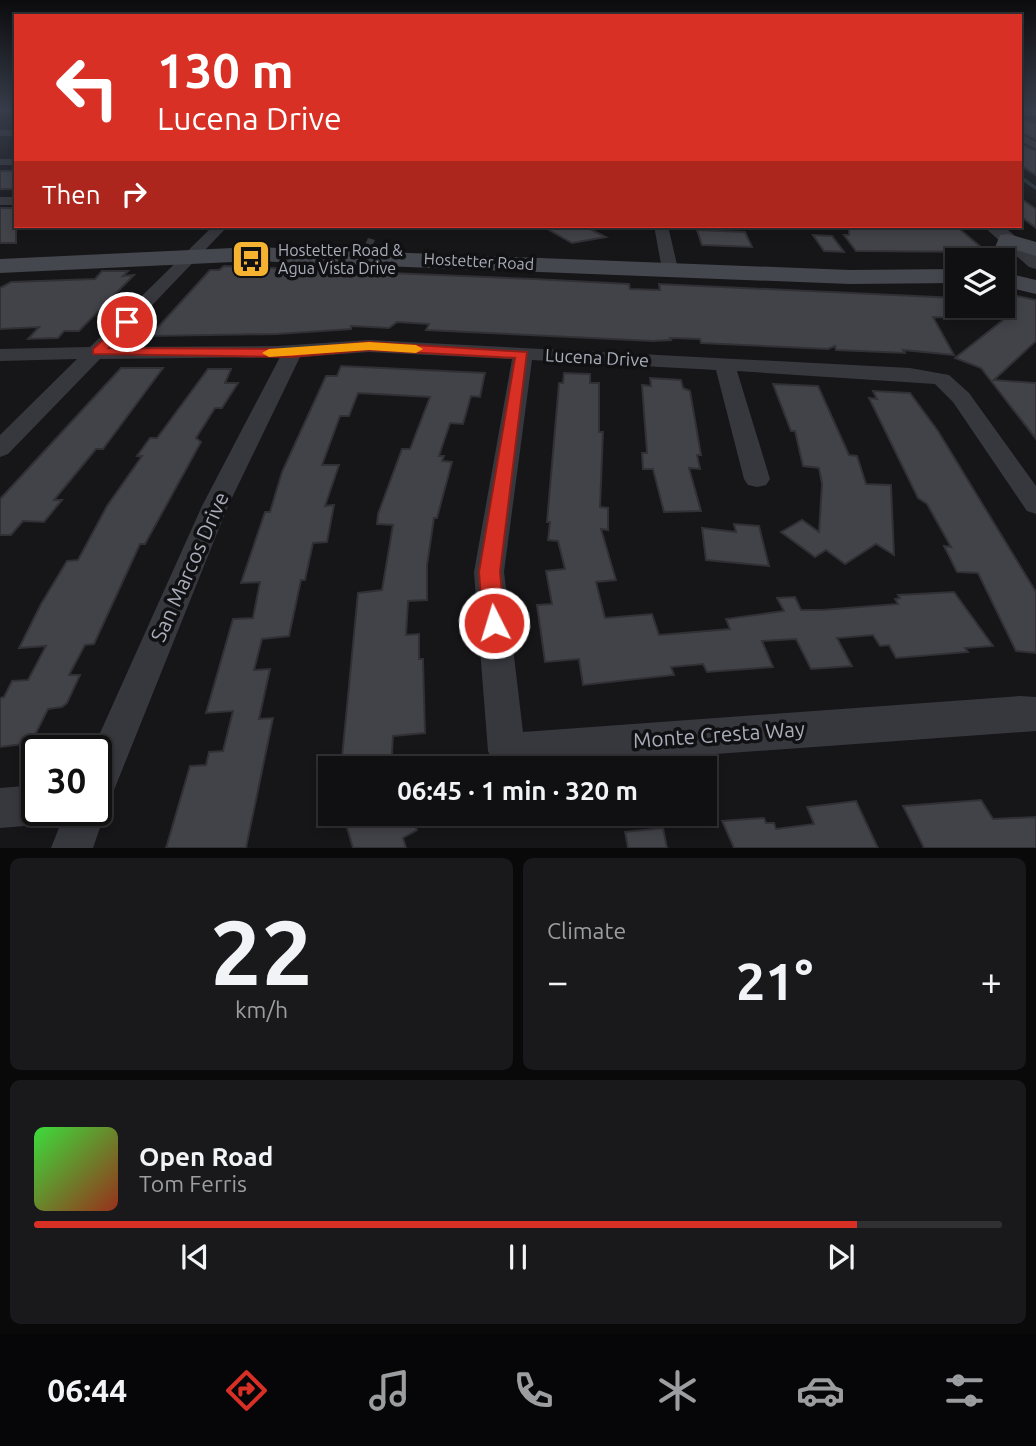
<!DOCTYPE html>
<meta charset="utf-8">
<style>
:root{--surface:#101013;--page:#19191c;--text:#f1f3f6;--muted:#9c9da0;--line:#303033;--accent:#d93025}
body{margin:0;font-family:Ubuntu,sans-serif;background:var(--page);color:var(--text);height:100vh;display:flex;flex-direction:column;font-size:26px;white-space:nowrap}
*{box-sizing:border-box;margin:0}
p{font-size:23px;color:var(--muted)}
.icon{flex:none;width:38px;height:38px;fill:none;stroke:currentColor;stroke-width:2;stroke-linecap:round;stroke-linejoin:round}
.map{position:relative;height:848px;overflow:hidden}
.panel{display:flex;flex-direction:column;gap:10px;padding:10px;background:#09090a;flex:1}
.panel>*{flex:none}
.hud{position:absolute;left:14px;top:14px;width:1008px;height:214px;border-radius:0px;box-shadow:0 4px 10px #0003,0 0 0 2px var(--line);background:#d93025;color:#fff;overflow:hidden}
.buttons{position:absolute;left:945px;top:248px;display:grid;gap:14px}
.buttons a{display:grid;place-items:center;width:70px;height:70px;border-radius:0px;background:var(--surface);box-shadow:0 4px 10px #0003,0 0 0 2px var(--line);font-size:35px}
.speed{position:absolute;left:21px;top:735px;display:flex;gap:14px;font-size:35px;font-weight:700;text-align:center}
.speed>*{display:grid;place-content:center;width:91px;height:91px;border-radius:50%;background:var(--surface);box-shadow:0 4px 10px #0003,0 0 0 2px var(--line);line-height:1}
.speed .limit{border:4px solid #111;border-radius:10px;background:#fff;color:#111}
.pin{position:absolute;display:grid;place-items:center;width:60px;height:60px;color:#fff;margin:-30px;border:4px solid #fff;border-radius:50%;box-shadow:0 2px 7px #0007}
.me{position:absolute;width:77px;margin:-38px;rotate:355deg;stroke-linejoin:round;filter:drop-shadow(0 0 5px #0008)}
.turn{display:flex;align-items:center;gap:24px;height:147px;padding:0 28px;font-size:32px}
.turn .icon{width:91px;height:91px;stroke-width:2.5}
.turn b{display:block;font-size:49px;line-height:60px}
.then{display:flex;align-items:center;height:66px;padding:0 28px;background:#0003;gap:14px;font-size:26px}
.big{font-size:52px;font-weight:700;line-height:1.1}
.panel .widget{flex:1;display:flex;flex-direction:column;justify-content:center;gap:10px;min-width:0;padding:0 24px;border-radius:10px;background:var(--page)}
.panel .dial{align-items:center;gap:0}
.dial b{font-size:91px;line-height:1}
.song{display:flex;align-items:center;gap:21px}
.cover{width:84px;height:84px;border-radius:10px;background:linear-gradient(135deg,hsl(120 70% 55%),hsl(10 70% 35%))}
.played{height:7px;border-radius:4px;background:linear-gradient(90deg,var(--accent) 85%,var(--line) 85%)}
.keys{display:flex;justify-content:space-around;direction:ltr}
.heat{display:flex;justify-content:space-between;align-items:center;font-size:38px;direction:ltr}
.panel .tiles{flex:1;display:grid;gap:10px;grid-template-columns:1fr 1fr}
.widget:last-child{grid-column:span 2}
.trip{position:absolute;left:318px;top:756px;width:399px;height:70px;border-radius:0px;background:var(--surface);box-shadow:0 4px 10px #0003,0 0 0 2px var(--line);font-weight:700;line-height:70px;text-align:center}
.tabs{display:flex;height:112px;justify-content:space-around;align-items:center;background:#060608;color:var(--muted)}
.tabs .icon{width:49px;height:49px}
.tabs .active{color:var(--accent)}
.tabs b{font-size:32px;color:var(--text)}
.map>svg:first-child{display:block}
</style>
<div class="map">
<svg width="1036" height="848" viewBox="0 0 1036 848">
<rect width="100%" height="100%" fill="#161619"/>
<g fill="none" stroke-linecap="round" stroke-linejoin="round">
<path stroke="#2c363d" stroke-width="3.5" d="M1020,177L1036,188"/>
</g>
<g fill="#424349" stroke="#303035" stroke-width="2">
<path d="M1020,119L1036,124V139L1020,132Z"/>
<path d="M1020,144L1036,151V175L1020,165Z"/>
<rect x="0" y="171" width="16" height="18"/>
<path d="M1020,198L1036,209V228L1020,216Z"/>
<rect x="0" y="208" width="16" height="35"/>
<path d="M542,226H584L606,237L572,243Z"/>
<path d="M849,226H956L982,248H972L976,252L856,251L844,235H849Z"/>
<path d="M697,230L745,232L752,247L702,245Z"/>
<path d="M813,235L832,236L844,252L824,251Z"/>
<path d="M224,266L534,279L629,284L630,289L660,290L659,284L957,298V318L933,317L954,355L903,350L905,353L836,350L835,346L828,349L701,343L700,339L670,338L671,340L653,341L426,330L429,324L397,322L389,328L351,326V329L278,334L150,336L210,270H219Z"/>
<path d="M102,271H128L123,276L134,275L79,331H64L58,338L28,339L39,327L0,329V288L11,282L95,279Z"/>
<path d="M1003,293L1036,300V341L994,380L1036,383V439L981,368L955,358L1003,320Z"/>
<path d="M341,366L485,373L480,397L471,396L463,424L450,423L439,456H444L442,461L452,462L437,518H434L427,565V600L408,601L406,635L419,634V659H423L425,733L393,736L391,768H341L358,593L382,590L393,525L377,524L378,514L402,449H410L430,397L358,393L349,416H340L322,465H339L325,506L334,505L327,542L313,543L305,580H301L289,636L262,639L254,670L270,669L259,719L273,718L246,848H166L190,766L206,765L209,752L223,751L233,711L206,713L233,619L253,618L260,582L241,583L265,512H270L282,472L326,376H337Z"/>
<path d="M121,368H163L103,449H96L54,500H62L44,522L23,521L11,535H0V499Z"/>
<path d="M208,369H231L225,383H238L222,408H215L196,438L201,442L145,544H140L94,644L85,645L69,675H80L67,703L62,707L48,709L31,743L0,747V698L4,697L12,681L28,680L46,646L19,648L41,604L67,561L78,560L107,506L142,456H137L150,438H157Z"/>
<path d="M564,373L590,374V383H599V432H603L600,507L608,508V530L601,529L616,580L596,582L605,618L652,614L659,635L730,629L726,619L784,611L777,598L795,597L801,610H822L898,604L895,599L900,598L898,595L954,592L993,646L965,648L968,652L896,658L889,645L880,646L873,635L837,638L852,666L811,669L796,639L762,641L773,667L707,672L703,664L671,667L674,675L583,685L579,659L545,662L537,605L552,604L546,571L565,569L558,541L548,540L550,522H547L559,383H563Z"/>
<path d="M650,378L681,380L683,388L690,391L701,455H697L700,469L689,468L701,511L664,512L653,469H643L642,453H647L642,385L651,386Z"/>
<path d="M773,384L818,386L849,455L857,456L866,484L891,485L894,555L876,544L845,564L826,550L815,557L781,532L802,520L819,532L822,484L819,468L803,466L795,431H791Z"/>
<path d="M873,391L910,393L938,431L1036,592V653L1016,651L978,573L957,572L944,546L951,547L927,504L918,498L869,398L877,399Z"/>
<path d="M734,524L759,526L769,566L706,560L702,528L736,532Z"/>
<path d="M981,800L993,819L1036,817V848H924L903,806Z"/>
<path d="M856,801L878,848H734L722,821L764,818L766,823H774L776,829L814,824L807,807Z"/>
<path d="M343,814H410L417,830L403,838L406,848H353Z"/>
<path d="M663,828L667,848H628L625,832Z"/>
</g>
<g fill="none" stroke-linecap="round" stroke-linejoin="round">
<path fill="#37383e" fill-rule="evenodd" d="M368,238L375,240L371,249H368L364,247Z"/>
<g fill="#37383e" fill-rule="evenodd">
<rect x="0" y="109" width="16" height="4"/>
<rect x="1020" y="110" width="16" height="6"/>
<rect x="0" y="130" width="16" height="6"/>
<path d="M1020,134L1036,142V149L1020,141Z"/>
<rect x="0" y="159" width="16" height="6"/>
<rect x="0" y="197" width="16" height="8"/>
<path d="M213,226H228L112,347L277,346L369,340L910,368L949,375L969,393L1036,486V514L1027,511L953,402L935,384L737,371L770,479L766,485L757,487L748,485L744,479L716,370L532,360L504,572L523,732L1020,696L1036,697V731L521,768H504L494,764L488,751L474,572L512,359L369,352L300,357L228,506L110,800L103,803L106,810L93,848H51L66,810H96V751H92L202,506L280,357L100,359L8,454L0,457V435L77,359L0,361V349L90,347Z"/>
<path d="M654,226H668L678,269L676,272H664L662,269Z"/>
<path d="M37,785V810H55L51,819L37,825L0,828V788Z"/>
</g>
<path fill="#37383e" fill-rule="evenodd" d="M983,226H1003L1036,253V269L1029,267Z"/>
<g fill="#45474e" fill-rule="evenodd">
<path d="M1008,234L1036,242V256L1016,250L1003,264V261H981L994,250L1000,235Z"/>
<path d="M254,247L850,270L957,269V283L850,284L254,261L0,273V259Z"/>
<path d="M1003,272L1036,280V294L1003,286Z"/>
</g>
</g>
<linearGradient id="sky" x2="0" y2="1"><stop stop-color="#0c0c0e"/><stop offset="0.48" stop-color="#363c49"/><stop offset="1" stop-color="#363c49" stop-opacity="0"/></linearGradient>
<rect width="1036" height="228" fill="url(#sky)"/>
<path fill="#d93025" stroke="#8d1f18" stroke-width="2" d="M127,318L133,322L109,348L292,349L369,342L527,352L500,572L505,623L502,630L494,633L487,630L483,623L479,572L515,358L369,350L292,357L93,354V349Z"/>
<path fill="#f59e0b" d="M369,342L416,345L423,349L416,353L369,350L269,357L262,353L269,349Z"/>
<defs>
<g id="bus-square" transform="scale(2.0125)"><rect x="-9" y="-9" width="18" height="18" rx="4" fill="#f6b231" stroke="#111114"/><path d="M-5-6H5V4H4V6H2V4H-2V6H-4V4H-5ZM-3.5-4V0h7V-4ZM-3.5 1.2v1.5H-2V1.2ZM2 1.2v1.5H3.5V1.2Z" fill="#111"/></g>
</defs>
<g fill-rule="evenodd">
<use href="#bus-square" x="251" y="259"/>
</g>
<g text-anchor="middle" stroke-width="7" stroke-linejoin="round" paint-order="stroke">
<g font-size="16" fill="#a8adb9" stroke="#111114" text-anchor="start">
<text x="278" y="256">Hostetter Road &amp;<tspan x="278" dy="18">Agua Vista Drive</tspan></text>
</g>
<g font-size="16" fill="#a8adb9" stroke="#111114">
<text transform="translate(479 261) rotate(3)" y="6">Hostetter Road</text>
</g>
<g font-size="18" fill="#a8adb9" stroke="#111114">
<text transform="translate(597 358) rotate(3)" y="6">Lucena Drive</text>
</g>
<g font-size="21" fill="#a8adb9" stroke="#111114">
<text transform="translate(190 567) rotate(-66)" y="7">San Marcos Drive</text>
<text transform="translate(719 735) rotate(-4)" y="7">Monte Cresta Way</text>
</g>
</g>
</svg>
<div class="buttons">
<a><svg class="icon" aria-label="layers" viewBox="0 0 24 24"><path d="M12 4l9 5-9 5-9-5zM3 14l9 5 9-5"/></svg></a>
</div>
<div class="speed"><div class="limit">30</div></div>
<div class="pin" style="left:127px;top:322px;background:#d93025"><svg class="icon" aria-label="arrive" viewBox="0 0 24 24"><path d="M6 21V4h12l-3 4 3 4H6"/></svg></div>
<svg class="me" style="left:494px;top:623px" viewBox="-20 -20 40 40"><circle r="17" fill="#d93025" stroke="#fff" stroke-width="3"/><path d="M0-11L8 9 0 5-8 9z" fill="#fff"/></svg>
<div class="trip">06:45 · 1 min · 320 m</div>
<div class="hud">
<div class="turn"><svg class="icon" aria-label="left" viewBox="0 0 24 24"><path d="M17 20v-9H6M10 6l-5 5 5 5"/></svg><div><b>130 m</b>Lucena Drive</div></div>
<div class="then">Then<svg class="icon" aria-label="right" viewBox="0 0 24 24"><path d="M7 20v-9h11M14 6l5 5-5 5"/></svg></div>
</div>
</div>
<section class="panel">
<div class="tiles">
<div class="widget dial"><b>22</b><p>km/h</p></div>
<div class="widget"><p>Climate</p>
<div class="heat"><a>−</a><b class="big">21°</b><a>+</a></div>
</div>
<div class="widget">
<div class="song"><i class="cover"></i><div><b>Open Road</b><p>Tom Ferris</p></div></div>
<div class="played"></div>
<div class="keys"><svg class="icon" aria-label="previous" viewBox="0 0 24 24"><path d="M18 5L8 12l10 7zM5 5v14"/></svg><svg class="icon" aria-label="pause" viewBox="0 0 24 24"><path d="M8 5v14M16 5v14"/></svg><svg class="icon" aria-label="next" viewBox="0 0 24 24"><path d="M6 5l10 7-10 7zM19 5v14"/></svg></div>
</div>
</div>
</section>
<nav class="tabs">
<b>06:44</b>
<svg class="icon active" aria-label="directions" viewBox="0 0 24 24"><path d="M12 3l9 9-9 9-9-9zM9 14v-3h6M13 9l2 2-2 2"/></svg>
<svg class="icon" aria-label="music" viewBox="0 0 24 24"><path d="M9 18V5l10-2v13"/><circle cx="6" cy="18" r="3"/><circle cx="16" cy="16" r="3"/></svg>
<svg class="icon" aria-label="phone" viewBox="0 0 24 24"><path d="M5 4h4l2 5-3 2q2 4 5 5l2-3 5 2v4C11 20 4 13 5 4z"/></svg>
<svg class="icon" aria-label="climate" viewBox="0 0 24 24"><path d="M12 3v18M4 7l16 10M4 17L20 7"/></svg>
<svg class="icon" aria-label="car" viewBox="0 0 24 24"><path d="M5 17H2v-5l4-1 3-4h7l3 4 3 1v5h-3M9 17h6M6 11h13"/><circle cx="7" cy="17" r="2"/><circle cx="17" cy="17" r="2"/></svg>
<svg class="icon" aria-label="filters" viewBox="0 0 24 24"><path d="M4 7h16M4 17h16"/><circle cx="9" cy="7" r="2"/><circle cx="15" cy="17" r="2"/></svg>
</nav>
